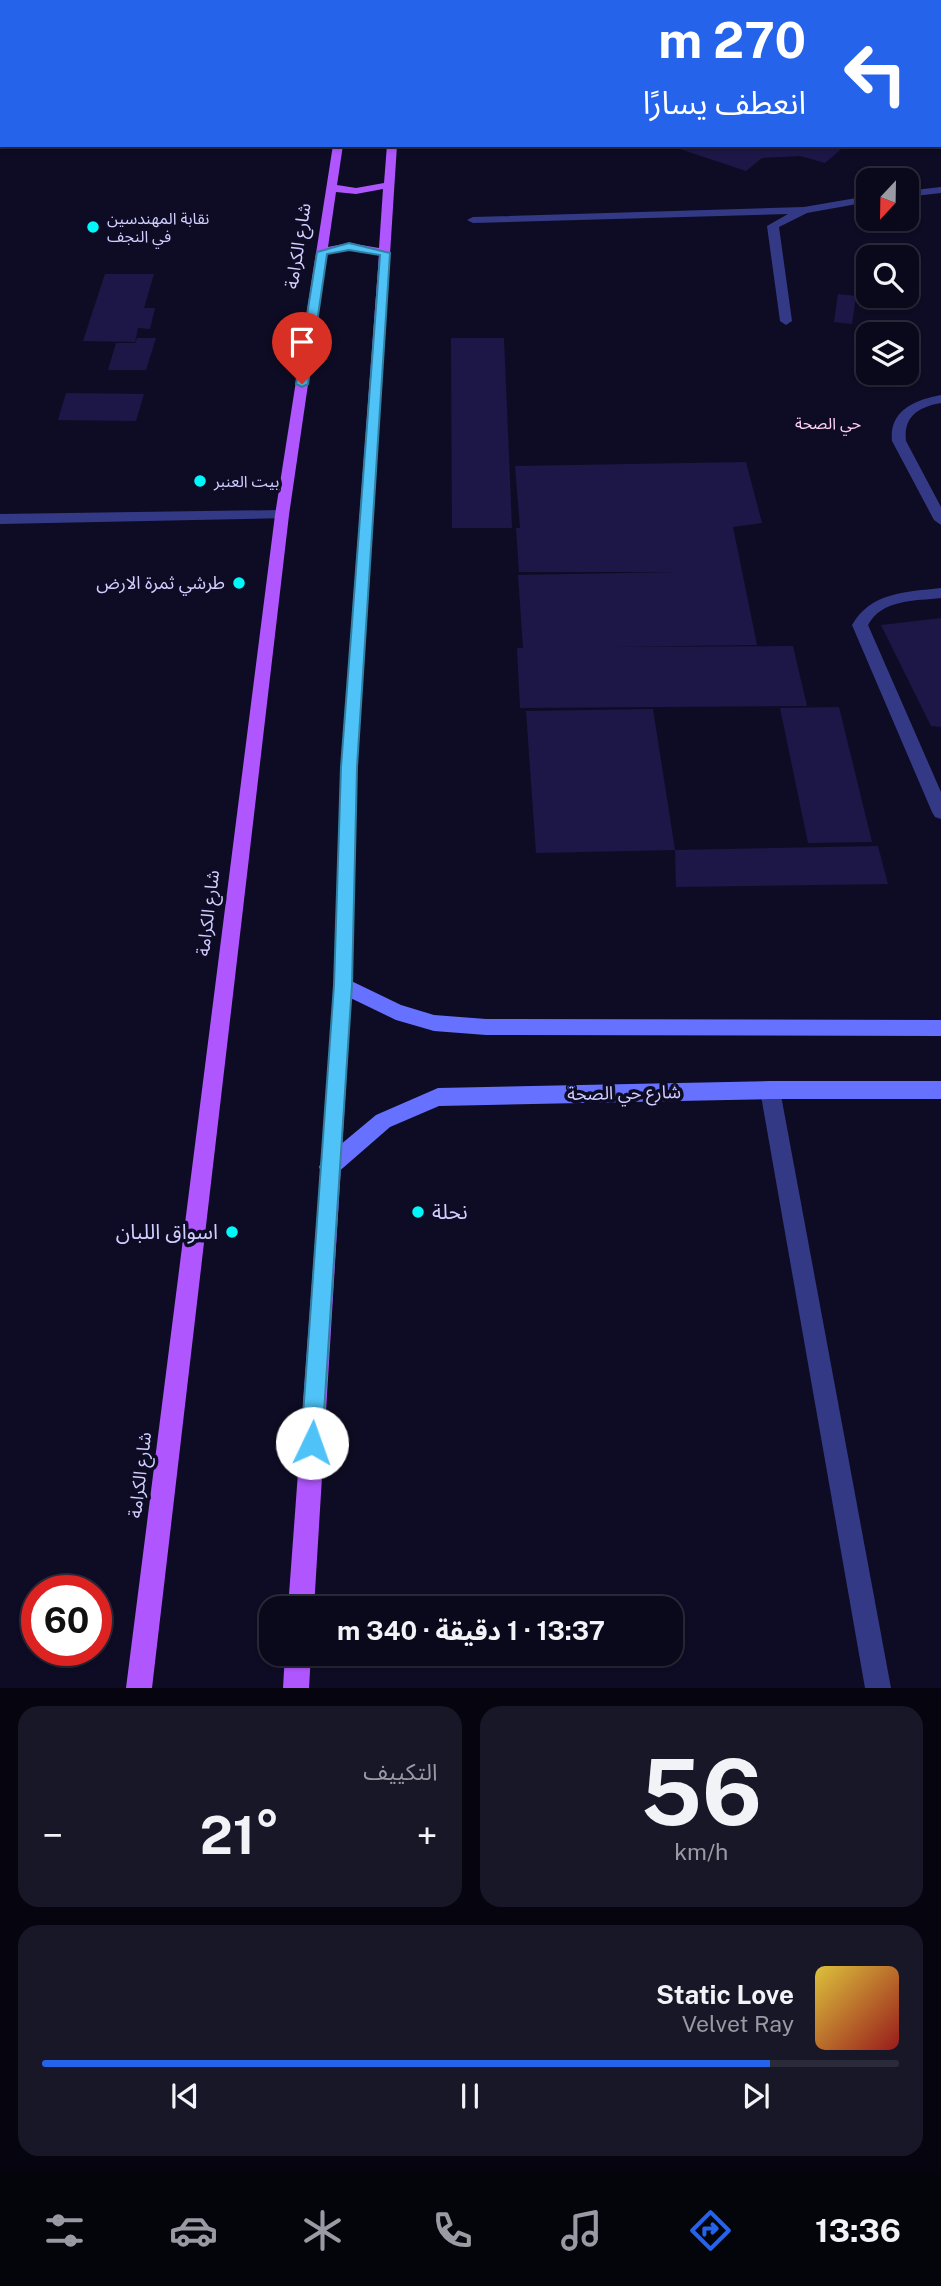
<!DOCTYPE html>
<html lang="ar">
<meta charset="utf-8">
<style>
:root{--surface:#0a091b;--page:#181728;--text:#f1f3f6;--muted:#999aa3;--line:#2a2a3a;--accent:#2563eb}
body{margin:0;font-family:"Public Sans","Noto Sans Arabic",sans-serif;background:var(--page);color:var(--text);direction:rtl;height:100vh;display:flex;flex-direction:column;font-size:26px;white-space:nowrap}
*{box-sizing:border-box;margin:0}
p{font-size:23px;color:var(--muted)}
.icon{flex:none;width:38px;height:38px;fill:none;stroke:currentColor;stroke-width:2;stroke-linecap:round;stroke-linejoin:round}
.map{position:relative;height:1688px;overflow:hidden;direction:ltr}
.sheet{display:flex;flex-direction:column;gap:18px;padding:18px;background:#06050f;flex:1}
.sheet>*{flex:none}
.hud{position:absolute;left:0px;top:0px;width:942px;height:147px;box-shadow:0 2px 5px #0004,0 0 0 2px var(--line);direction:rtl;background:#2563eb;color:#fff;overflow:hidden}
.needle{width:46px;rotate:202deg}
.fabs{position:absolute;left:856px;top:168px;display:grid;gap:14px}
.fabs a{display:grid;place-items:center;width:63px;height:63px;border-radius:14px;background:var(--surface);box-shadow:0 2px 5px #0004,0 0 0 2px var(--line);font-size:35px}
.speed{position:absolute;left:21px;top:1575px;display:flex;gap:14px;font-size:35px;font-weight:700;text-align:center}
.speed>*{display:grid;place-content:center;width:91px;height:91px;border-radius:50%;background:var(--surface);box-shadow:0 2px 5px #0004,0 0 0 2px var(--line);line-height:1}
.speed .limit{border:10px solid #d22;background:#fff;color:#111}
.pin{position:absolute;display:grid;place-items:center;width:60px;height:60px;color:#fff;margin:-72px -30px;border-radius:50% 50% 50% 0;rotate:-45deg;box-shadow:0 0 7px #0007}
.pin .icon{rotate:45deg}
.me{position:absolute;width:77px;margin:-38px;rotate:3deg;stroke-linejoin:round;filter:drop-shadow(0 0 5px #0008)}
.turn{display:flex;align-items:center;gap:24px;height:147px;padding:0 21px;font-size:32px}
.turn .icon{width:91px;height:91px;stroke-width:2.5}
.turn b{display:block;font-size:49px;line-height:60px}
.big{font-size:52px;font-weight:700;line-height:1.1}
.sheet .tile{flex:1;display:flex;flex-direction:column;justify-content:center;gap:10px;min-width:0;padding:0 24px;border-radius:21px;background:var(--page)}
.sheet .dial{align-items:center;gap:0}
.dial b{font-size:91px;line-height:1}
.song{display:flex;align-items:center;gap:21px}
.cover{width:84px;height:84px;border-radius:10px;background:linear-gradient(135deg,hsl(50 70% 55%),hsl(0 70% 35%))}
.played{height:7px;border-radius:4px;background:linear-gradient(90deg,var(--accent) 85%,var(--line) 85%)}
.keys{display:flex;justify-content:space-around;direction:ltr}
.heat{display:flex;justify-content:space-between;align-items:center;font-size:38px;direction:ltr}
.sheet .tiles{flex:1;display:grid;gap:18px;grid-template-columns:1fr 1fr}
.tile:last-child{grid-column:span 2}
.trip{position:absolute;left:259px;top:1596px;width:424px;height:70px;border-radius:21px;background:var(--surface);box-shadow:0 2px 5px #0004,0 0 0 2px var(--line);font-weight:700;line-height:70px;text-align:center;direction:rtl}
.menu{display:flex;height:112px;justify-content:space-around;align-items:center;background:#04040b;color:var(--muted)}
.menu .icon{width:49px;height:49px}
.menu .selected{color:var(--accent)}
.menu b{font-size:32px;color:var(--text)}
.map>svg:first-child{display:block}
</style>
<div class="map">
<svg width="941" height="1688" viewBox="0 0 941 1688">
<rect width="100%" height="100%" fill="#0e0c24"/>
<g fill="#1c1746">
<path d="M846,145L825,163L800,156L762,158L746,171L671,146Z"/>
<path d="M105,274H154L144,308H155L150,329L138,328L135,342L83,341Z"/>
<path d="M838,294L856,296L852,324L834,322Z"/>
<path d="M137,338H156L146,370H108L116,343H135Z"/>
<path d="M451,338H504L512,528H452Z"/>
<path d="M66,393L144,394L136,421L58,420Z"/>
<path d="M746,462L762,523L733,527L757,645L610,647L793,646L807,706L520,708L517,648H523L518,575L677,572H519L516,528H520L515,466Z"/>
<path d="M941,618V727L931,726L881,625Z"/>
<path d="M839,707L872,842L808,843L780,708Z"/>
<path d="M653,709L675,850L536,853L526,711Z"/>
<path d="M878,846L888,884L676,887L675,850Z"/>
</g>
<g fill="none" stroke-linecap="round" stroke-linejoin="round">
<g fill="#343986" fill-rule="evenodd">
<path d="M815,0H825V2H816Z"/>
<path d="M941,0V6H940V2H936Z"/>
<path d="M941,187V193L906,197V191Z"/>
<path d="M868,196V202L807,213L779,227L792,321L786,325L780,321L767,226L788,214L473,223L467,220L473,217L804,207Z"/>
<path d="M941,395V403C919,407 903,416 906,441L941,507V525L934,520L892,441C889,410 915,400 941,395Z"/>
<path d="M941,588V598C915,601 882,599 868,625L941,792V819L935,817L932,812L852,625C871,592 906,592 941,588Z"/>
</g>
<g fill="#343986" fill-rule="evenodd">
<path d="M282,510L289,515L287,518L0,524V514Z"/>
<path d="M770,1081L777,1084L780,1090L891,1688H865L760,1090L763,1084Z"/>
</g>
<g fill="#6671ff" fill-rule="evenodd">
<path d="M343,977L401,1005L434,1015L486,1019L941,1020V1036L486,1035L434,1031L396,1020L336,991L334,985L336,979Z"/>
<path d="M770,1081H941V1099H770L439,1106L390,1127L336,1174L329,1177L322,1174L319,1167L322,1160L376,1115L438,1088Z"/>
</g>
<g fill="#b056ff" fill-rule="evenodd">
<rect x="350" y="0" width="10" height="2"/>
<rect x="395" y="0" width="10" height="2"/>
<path d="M333,145H343L337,185L356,188L384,183L387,145H397L357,767L352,985L314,1608H288L334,985L341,767L379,255L349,249L327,254L289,515L152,1688H126L275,515ZM383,189L379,248L349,243L328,247L336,192L356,194Z"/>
<path d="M285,1654H311L309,1688H283Z"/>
</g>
<g fill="#ff4ab2" fill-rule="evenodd">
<path d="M338,0H348L349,2H338Z"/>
<path d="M403,0H413L402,2Z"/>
</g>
</g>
<path fill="#4fc3f7" stroke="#337fa1" stroke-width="2" d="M349,243L390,253L357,767L352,985L322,1443L319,1450L312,1454L304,1450L301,1443L334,985L341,767L380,255L349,250L327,254L308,384L302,387L296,384L317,252Z"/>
<g fill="#00f8fa" stroke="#0e0c24" stroke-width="2.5">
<circle cx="93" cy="227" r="7"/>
<circle cx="200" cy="481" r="7"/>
<circle cx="239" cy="583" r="7"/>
<circle cx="418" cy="1212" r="7"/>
<circle cx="232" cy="1232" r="7"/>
</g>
<g text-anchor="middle" stroke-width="7" stroke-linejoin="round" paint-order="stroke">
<g font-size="16" fill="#d0cfff" stroke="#0e0c24" text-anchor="start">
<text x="107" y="224">نقابة المهندسين<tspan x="107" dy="18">في النجف</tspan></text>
<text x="214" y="487">بيت العنبر</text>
</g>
<g font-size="16" fill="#ffd1f3" stroke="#0e0c24">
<text x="828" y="429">حي الصحة</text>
</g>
<g font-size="18" fill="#d0cfff" stroke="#0e0c24">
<text transform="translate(298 246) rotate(-81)" y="6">شارع الكرامة</text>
<text transform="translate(208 913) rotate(-83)" y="6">شارع الكرامة</text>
<text transform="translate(624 1093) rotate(-1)" y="6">شارع حي الصحة</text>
<text transform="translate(140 1475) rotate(-83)" y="6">شارع الكرامة</text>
</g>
<g font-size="18" fill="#d0cfff" stroke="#0e0c24" text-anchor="end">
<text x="225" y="589">طرشي ثمرة الارض</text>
</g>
<g font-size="21" fill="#d0cfff" stroke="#0e0c24" text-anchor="start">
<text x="432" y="1219">نحلة</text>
<text x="218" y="1239" text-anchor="end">اسواق اللبان</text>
</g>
</g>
</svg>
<div class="fabs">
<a><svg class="needle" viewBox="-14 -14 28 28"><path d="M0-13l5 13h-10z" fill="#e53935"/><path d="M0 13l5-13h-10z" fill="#999aa3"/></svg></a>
<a><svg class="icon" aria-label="search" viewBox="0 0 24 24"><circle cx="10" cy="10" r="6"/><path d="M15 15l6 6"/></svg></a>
<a><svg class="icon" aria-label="layers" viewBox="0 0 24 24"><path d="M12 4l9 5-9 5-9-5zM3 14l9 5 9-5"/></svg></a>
</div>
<div class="speed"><div class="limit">60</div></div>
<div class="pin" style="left:302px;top:384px;background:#d93025"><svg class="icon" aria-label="arrive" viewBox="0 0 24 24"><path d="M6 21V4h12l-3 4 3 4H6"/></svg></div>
<svg class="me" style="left:312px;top:1443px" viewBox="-20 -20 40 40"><circle r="19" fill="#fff"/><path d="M0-13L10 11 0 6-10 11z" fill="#4fc3f7"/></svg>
<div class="trip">13:37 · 1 دقيقة · 340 m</div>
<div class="hud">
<div class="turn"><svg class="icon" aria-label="left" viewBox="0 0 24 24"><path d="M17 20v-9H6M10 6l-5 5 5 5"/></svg><div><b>270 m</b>انعطف يسارًا</div></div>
</div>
</div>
<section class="sheet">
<div class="tiles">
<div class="tile dial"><b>56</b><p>km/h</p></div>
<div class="tile"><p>التكييف</p>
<div class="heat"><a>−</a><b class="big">21°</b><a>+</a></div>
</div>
<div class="tile">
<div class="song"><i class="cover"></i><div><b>Static Love</b><p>Velvet Ray</p></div></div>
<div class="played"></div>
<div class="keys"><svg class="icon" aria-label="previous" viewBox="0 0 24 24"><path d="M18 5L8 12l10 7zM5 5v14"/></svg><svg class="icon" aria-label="pause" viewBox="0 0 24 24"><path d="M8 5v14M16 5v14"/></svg><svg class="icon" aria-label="next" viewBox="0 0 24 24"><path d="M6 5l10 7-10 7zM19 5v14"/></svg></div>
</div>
</div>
</section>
<nav class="menu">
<b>13:36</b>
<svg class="icon selected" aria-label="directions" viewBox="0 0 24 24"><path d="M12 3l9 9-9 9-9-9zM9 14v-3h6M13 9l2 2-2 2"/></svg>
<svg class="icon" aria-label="music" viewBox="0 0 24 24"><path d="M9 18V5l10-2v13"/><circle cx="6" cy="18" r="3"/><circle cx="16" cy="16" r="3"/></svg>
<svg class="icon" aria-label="phone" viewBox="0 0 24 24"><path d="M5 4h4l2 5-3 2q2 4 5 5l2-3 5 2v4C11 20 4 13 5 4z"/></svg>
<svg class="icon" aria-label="climate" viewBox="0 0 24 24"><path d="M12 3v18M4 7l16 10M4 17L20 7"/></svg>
<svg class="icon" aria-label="car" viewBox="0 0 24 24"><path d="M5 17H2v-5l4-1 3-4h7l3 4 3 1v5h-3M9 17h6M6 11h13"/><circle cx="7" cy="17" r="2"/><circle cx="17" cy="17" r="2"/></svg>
<svg class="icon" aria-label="filters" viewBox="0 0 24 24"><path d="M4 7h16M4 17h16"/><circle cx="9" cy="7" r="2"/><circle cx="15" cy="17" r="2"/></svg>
</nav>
